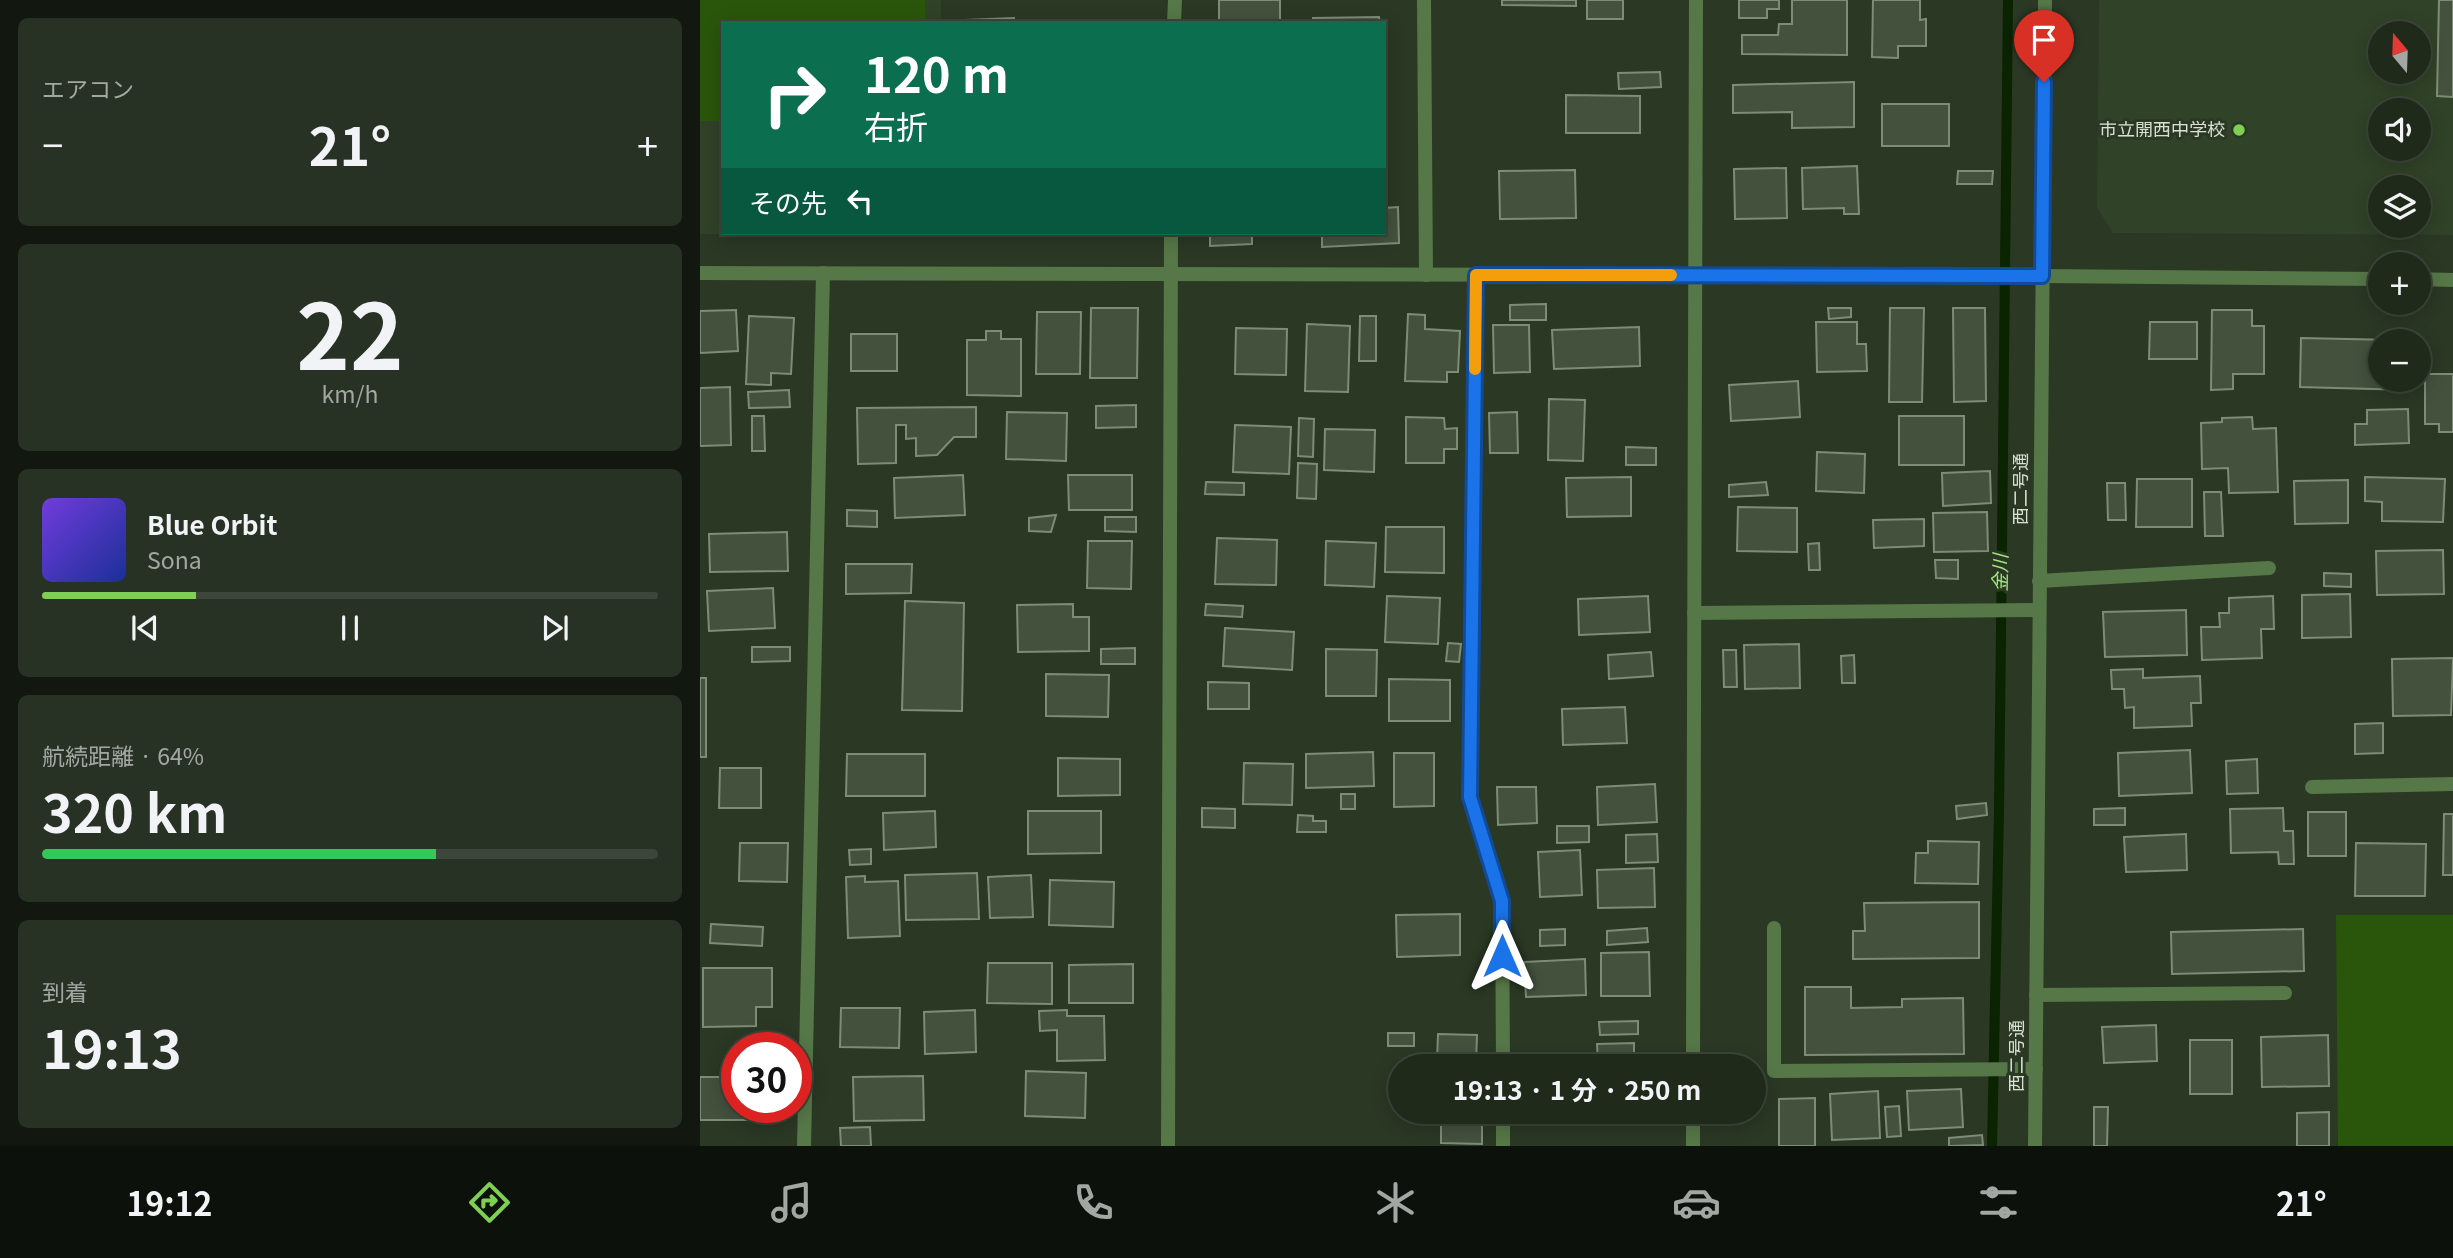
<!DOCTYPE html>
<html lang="ja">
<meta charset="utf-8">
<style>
:root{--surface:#202a1b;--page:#283224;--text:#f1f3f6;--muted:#a2a7a3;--line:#3d463a;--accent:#7fd052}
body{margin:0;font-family:Georgia,"Noto Sans JP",serif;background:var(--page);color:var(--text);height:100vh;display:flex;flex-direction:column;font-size:26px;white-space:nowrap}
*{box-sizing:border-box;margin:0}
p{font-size:23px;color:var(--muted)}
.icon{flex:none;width:38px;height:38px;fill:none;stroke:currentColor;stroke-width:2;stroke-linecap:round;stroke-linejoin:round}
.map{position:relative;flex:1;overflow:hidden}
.side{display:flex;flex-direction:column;gap:18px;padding:18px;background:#12170f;width:700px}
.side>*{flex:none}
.banner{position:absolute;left:21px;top:21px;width:665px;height:214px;border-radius:0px;box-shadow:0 4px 18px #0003,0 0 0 2px var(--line);background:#0b6e4f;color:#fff;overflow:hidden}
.needle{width:46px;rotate:341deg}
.tools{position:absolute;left:1668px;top:21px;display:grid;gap:14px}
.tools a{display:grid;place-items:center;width:63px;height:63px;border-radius:50%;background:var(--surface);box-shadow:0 4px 18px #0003,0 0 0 2px var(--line);font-size:35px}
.speed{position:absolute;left:21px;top:1032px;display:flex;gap:14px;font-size:35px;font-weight:700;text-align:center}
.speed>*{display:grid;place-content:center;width:91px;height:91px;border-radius:50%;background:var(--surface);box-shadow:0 4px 18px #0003,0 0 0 2px var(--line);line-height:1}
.speed .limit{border:10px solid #d22;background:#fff;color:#111}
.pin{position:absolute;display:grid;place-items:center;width:60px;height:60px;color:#fff;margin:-72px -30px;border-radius:50% 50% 50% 0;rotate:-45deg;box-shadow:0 0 7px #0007}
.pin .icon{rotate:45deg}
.me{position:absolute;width:77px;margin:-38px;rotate:0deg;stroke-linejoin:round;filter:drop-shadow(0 0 5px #0008)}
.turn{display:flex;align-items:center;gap:24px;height:147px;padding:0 28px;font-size:32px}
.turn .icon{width:91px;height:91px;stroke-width:2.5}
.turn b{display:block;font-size:49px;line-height:60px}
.then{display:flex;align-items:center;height:66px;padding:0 28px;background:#0003;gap:14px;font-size:26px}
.big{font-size:52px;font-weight:700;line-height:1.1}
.side .tile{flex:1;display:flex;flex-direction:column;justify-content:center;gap:10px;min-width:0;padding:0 24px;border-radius:10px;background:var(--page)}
.side .dial{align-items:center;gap:0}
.dial b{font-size:91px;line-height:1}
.song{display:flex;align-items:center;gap:21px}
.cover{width:84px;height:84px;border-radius:10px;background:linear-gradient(135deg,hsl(260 70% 55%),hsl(230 70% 35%))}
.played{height:7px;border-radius:4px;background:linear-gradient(90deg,var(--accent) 25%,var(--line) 25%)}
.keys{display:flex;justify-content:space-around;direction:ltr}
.heat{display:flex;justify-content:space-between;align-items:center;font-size:38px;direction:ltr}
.charge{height:10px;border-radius:5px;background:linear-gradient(90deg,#34c759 64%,var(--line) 0)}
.trip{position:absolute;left:688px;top:1054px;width:378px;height:70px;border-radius:35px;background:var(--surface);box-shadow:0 4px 18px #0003,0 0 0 2px var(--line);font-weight:700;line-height:70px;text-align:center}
.tab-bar{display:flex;height:112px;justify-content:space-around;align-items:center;background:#0d110b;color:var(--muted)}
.tab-bar .icon{width:49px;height:49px}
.tab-bar .selected{color:var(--accent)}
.tab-bar b{font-size:32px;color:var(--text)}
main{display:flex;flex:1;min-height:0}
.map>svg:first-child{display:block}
</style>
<main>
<section class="side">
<div class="tile"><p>エアコン</p>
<div class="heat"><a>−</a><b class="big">21°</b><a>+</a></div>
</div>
<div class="tile dial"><b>22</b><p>km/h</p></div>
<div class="tile">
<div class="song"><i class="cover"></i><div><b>Blue Orbit</b><p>Sona</p></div></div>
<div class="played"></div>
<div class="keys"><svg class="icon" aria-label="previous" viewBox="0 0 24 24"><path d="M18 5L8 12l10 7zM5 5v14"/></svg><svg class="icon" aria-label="pause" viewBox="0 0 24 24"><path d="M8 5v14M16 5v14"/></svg><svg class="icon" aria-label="next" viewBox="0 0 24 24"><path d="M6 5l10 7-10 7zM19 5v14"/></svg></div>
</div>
<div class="tile"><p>航続距離 · 64%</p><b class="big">320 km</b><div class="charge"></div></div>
<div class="tile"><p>到着</p><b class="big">19:13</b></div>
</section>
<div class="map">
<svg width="1753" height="1146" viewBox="0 0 1753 1146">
<rect width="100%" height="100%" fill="#2a3824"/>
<g fill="#304228" fill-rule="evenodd">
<path d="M0,0H241V23H23V233L240,234H0Z"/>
<path d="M1399,0H1753V235L1413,233L1397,208ZM1680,33H1718V72H1680ZM1680,110H1718V149H1680ZM1680,187H1718V226H1680Z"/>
</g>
<g fill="#2a560b">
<path d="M0,0H225V23H23V121H0Z"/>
<path d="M1636,915H1753V1146H1638Z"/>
</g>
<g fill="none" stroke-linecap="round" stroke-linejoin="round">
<path stroke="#0a2300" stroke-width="10" d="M1292,1146L1299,811L1308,0"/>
</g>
<g fill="#43513d" stroke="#7d8c76" stroke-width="2">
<rect x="519" y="0" width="61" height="20"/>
<path d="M802,0H876V6L802,5Z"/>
<rect x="887" y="0" width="36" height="19"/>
<path d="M1039,0H1079V9H1067V18H1039Z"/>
<path d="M1092,0H1147V55L1042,54V35H1078L1079,24H1092Z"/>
<path d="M1173,0H1220V20L1226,19V46H1198V58L1172,57Z"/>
<path d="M1739,0H1753V97L1737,96Z"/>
<path d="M679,17L680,23H613V18Z"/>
<path d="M314,18V23H265V20Z"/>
<path d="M960,72L961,87L919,89L918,73Z"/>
<path d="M1154,82V127L1092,128V112L1033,113V85Z"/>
<path d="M866,95L940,96V133H866Z"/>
<rect x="1182" y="104" width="67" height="42"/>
<path d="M1157,166L1159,214H1144V208L1103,209L1102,168Z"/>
<path d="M1086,168L1087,218L1035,219L1034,169Z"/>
<path d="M875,170L876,218L800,219L799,171Z"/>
<path d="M1258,171H1293L1292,184H1257Z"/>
<path d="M698,207L699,243L622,247V233H684V208Z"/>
<path d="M510,233H552V244L510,246Z"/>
<path d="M846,304V320H810V305Z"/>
<path d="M391,308H438L437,378H390Z"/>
<path d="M1128,308H1151V317L1129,319Z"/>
<path d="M1190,308H1224L1222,402H1189Z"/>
<path d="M1253,308H1285L1286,401L1254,402Z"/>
<path d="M36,310L38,351L0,353V311Z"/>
<path d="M1512,310H1552V326H1564V374H1533V389L1511,390Z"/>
<path d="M337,312H381L380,374H336Z"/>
<path d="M708,314L725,315V329L760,331L758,372H747V382L705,381Z"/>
<path d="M49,316L94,318L91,374L71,373V385L46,384Z"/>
<path d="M660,316H676V361H659Z"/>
<path d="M1116,322H1157V344H1166L1167,371L1117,372Z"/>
<path d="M1450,322H1497V359H1449Z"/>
<path d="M607,324L650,326L648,392L605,391Z"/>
<path d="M793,325H829L830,372L794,373Z"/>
<path d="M939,327L940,366L854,369L852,330Z"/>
<path d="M536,328L587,329L586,375L535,374Z"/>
<path d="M286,331H301V339H321V396L267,395V340H286Z"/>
<rect x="151" y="334" width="46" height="37"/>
<path d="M1601,338L1694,340L1680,341V380H1709V390L1600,387Z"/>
<path d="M1725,374H1753V432H1739V424H1725Z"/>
<path d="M1098,381L1100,417L1031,421L1029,385Z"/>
<path d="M30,387L31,445L0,446V388Z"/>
<path d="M89,390L90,407L49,408L48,392Z"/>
<path d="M849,399L885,400L883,461L848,460Z"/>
<path d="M436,405V427L396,428V406Z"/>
<path d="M276,407V437H254L237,455L216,456V438L206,439V425H196V463L158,464L157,408Z"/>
<path d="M1708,409L1709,443L1655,445V424H1667V410Z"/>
<path d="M307,412L367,413L366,461L306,459Z"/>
<path d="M817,412L818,453H790L789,413Z"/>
<path d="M52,416H64L65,451H52Z"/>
<rect x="1199" y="416" width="65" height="49"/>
<path d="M706,417L744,418L745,429L757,428V449H744V463H706Z"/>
<path d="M1552,417L1553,429L1576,428L1578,492L1529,493L1528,468L1502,469L1501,423L1522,422V418Z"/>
<path d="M599,418L614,419L613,457L598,456Z"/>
<path d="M535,425L591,427L589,474L533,472Z"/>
<path d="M625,429L675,430L674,472L624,470Z"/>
<path d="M926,447L956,448V465H926Z"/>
<path d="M1117,452L1165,454L1164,493L1116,491Z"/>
<path d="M598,463L617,464L616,499L597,498Z"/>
<path d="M1290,471L1291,503L1243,506L1242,473Z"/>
<path d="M263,475L265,515L195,518L194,478Z"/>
<path d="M368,475H432V510H369Z"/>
<path d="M931,477V516L867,517L866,478Z"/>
<path d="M1665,477L1745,479L1743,522L1682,521V502L1665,501Z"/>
<path d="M1437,479H1492V527H1436Z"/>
<path d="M1648,480V523L1595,524L1594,481Z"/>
<path d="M506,482L544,483V495L505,494Z"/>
<path d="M1066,482L1068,495L1029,497V485Z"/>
<path d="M1407,483H1425L1426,520H1408Z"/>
<path d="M1504,492H1521L1523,536H1505Z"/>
<path d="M1038,507L1097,508V552L1037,551Z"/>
<path d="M147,510L177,511V527L147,526Z"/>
<path d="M1287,512L1288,551L1234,552L1233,513Z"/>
<path d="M356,515L351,532L329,531V518Z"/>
<path d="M405,517H436V532L405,531Z"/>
<path d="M1224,519V546L1174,548L1173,520Z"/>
<path d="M686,527H744V573L685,572Z"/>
<path d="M87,532L88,571L10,572L9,534Z"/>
<path d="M517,538L577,540L576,585L515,584Z"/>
<path d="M388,541H432L431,589L387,588Z"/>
<path d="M626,541L676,543L674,587L625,585Z"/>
<path d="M1119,543L1120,570H1109L1108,544Z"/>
<path d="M1743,550L1744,594L1677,595L1676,551Z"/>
<path d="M1235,560H1258V579L1236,578Z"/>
<path d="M146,564H212L211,593L146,594Z"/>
<path d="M1624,573L1651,574V587L1624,586Z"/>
<path d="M73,588L75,628L9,631L7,591Z"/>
<path d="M1650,594L1651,637L1602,638V595Z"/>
<path d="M687,596L740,598L738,644L685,642Z"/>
<path d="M948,596L950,632L879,635L878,599Z"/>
<path d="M1573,596L1574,629H1561L1562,658L1502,660L1501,627H1520L1519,613H1529V598Z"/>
<path d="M205,601L264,603L262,711L202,710Z"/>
<path d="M373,604V617H389V651L318,652L317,605Z"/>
<path d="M506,604L543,606L542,617L505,615Z"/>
<path d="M1486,610L1487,655L1405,657L1403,612Z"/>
<path d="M525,628L594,632L592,670L523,666Z"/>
<path d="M748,643L761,644L759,662L746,661Z"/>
<path d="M1099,644L1100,688L1045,689L1044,645Z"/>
<path d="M52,647H90V661L52,662Z"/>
<path d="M435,648V664H401V649Z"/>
<path d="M626,649L677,650L676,696H626Z"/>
<path d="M1023,650H1036L1037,687H1024Z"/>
<path d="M951,652L953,676L909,679L908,655Z"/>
<path d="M1154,655L1155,683H1142L1141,656Z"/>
<path d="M1753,658L1751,715L1693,716L1692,659Z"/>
<path d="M1443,669V678L1500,676L1501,703H1491L1492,726L1434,728V707L1425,708L1424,689H1412L1411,670Z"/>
<path d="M346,674L409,675L408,717L346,716Z"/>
<rect x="0" y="678" width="6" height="79"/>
<path d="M689,679L750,680V721H689Z"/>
<path d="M508,682L549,683V709H508Z"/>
<path d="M925,707L927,743L863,745L862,709Z"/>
<path d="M1683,723V753L1655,754V724Z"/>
<path d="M1490,750L1492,793L1419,796L1418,753Z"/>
<path d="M673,752L674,786L606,788V754Z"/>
<path d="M694,753H734V806L694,807Z"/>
<path d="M147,754H225V796H146Z"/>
<path d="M358,758L420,759V795L358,796Z"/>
<path d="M1557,759L1558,793L1527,794L1526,761Z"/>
<path d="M544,763L593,764L592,805L543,804Z"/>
<path d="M20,768H61V808H19Z"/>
<path d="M955,784L957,822L898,825L897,787Z"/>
<path d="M797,787H836L837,823L798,825Z"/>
<rect x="641" y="794" width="14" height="15"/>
<path d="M1286,803L1287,815L1257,819L1256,806Z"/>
<path d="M502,808L535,809V828L502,827Z"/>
<path d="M1425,808V825H1394V809Z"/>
<path d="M1583,808L1584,831H1593L1594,864H1579L1578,852L1531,853L1530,809Z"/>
<path d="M235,811L236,847L184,850L183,813Z"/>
<path d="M328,811H401V853L328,854Z"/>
<rect x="1608" y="812" width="38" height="44"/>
<path d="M1744,814H1753V875H1743Z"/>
<path d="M598,815L613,816V821H626V832H597Z"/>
<path d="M857,826H889V842L857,843Z"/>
<path d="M957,834L958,862L926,863V835Z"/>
<path d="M1486,834L1487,870L1426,872L1424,837Z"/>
<path d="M1228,841L1279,842L1278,884L1215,883L1216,853H1228Z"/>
<path d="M40,843H88L87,882L39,881Z"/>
<path d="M1656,843L1726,844L1725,896H1655Z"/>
<path d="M171,849V864L150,865L149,850Z"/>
<path d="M880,850L882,895L840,897L838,852Z"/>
<path d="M954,868L955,907L898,908L897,870Z"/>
<path d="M277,873L279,919L206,920L205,875Z"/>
<path d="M331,875L333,917L290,918L288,877Z"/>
<path d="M165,876V882L198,881L200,936L148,938L146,877Z"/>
<path d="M350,880L414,882L413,927L349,925Z"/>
<path d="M1279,902V958L1153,959V931H1165L1164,903Z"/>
<path d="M760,914V955L697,957L696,915Z"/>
<path d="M11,924L63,927L62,946L10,943Z"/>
<path d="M947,928L948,942L907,945V931Z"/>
<path d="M865,929V945L840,946V930Z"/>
<path d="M1603,929L1604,971L1472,974L1471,932Z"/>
<path d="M949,952L950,996H901V953Z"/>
<path d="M885,959L886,995L826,997L824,962Z"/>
<path d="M288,963H352V1004L287,1003Z"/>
<path d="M433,964V1003H369V965Z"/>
<path d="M3,968H72V1007H56V1026L3,1027Z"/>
<path d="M1105,987H1151V1008L1202,1007V999L1263,998L1264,1054L1105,1055Z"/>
<path d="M141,1008H200L199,1048L140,1047Z"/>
<path d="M275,1010L276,1052L225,1054L224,1012Z"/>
<path d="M367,1010V1016H404L405,1060L357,1061V1030L340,1031L339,1011Z"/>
<path d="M938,1021V1034L900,1035L899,1022Z"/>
<path d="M1456,1025L1457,1061L1404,1063L1402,1027Z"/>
<rect x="688" y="1033" width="26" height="13"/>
<path d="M738,1034L777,1035L776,1063L737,1061Z"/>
<path d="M1628,1035L1629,1086L1562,1087L1561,1037Z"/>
<rect x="1490" y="1040" width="42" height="54"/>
<path d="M934,1043V1054L949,1053V1066H898L897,1044Z"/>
<path d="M700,1070V1109L694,1110L693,1071Z"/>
<path d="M326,1071L386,1073L385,1118L325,1116Z"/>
<path d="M223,1076L224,1120L154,1121L153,1077Z"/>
<path d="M0,1077H37V1108H49V1120H0Z"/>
<path d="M1261,1089L1263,1127L1209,1130L1207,1091Z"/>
<path d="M1178,1091L1180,1138L1132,1140L1130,1094Z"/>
<path d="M1115,1098V1146H1079V1099Z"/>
<path d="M1199,1106L1201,1136L1187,1137L1185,1107Z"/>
<path d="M1394,1107H1408L1407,1146H1394Z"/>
<path d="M1629,1112V1146H1597V1113Z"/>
<path d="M741,1124H782V1144L741,1143Z"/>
<path d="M170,1127L171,1146H141L140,1128Z"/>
<path d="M1282,1135L1283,1145L1249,1146V1138Z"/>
</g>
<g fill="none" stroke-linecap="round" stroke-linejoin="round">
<g stroke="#567747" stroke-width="14">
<path d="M1339,581L1569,568"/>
<path d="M1612,787L1753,784"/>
<path d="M1074,928V1071L1336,1069"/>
<path d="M1336,995L1585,993"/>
</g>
<g stroke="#567747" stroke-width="14">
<path d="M724,0L726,275"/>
<path d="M474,23L475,0"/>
<path d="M776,275L770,797L802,901L803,1066"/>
<path d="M994,613L1339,610"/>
<path d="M993,1066L996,0"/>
<path d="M803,1111V1146"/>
<path d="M104,1146L123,273"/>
<path d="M468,1146L471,233"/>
<path d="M993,1146V1111"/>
</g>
<g stroke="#567747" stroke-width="14">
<path d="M0,273L1342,276L1680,279"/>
<path d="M1718,279L1753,280"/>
<path d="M1335,1146L1345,0"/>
</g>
</g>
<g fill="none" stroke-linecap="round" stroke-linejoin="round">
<g stroke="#114b97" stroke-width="18">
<path id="route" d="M802,956V901L770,797L776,275L1342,276L1344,82"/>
</g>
<use href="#route" stroke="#1a73e8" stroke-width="12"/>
<path stroke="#f59e0b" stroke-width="12" d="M775,369L776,275H971"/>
</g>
<circle fill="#7fd052" stroke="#2a3824" stroke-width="2.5" cx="1539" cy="130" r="7"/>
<g text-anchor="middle" stroke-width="6" stroke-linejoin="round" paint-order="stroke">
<g font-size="18" fill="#d7e0d3" stroke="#2a3824" text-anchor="end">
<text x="1525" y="136">市立開西中学校</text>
</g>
<g font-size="18" fill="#d7e0d3" stroke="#2a3824">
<text transform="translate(1321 489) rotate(-90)" y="6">西二号通</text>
<text transform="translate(1317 1056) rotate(-90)" y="6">西二号通</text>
</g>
<g font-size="19" font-style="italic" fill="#a2e780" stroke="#2a3824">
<text transform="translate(1300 573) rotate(-89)" y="7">金川</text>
</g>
</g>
</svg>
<div class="tools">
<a><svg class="needle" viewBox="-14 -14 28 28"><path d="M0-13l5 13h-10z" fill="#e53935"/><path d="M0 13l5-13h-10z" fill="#a2a7a3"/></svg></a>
<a><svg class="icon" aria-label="sound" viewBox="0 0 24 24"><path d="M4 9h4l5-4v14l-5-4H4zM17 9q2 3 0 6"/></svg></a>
<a><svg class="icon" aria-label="layers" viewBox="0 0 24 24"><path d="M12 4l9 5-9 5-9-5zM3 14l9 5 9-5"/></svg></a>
<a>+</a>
<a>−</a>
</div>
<div class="speed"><div class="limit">30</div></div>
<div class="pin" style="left:1344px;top:82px;background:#d93025"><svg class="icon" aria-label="arrive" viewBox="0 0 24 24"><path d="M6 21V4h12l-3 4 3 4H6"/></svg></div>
<svg class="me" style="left:802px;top:956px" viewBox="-20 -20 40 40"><path d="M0-17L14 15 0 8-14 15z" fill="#1a73e8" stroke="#fff" stroke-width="4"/></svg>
<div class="trip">19:13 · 1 分 · 250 m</div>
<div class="banner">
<div class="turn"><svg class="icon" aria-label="right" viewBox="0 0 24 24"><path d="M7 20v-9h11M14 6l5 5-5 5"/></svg><div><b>120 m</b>右折</div></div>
<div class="then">その先<svg class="icon" aria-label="left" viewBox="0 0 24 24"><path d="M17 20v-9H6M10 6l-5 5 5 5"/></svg></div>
</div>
</div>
</main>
<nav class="tab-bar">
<b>19:12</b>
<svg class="icon selected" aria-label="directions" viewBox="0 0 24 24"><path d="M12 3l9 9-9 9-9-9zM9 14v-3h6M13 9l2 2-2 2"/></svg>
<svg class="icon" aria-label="music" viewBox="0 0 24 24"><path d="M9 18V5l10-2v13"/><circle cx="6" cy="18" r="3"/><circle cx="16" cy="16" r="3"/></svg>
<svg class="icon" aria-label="phone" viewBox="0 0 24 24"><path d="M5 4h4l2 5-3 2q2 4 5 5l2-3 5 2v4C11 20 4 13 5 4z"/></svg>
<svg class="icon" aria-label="climate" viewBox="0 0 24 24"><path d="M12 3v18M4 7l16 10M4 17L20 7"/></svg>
<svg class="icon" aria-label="car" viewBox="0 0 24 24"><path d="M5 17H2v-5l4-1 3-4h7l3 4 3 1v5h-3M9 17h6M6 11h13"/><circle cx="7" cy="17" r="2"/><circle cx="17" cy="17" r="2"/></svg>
<svg class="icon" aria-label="filters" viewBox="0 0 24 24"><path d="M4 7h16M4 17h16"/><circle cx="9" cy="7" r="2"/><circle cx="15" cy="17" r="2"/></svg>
<b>21°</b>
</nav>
